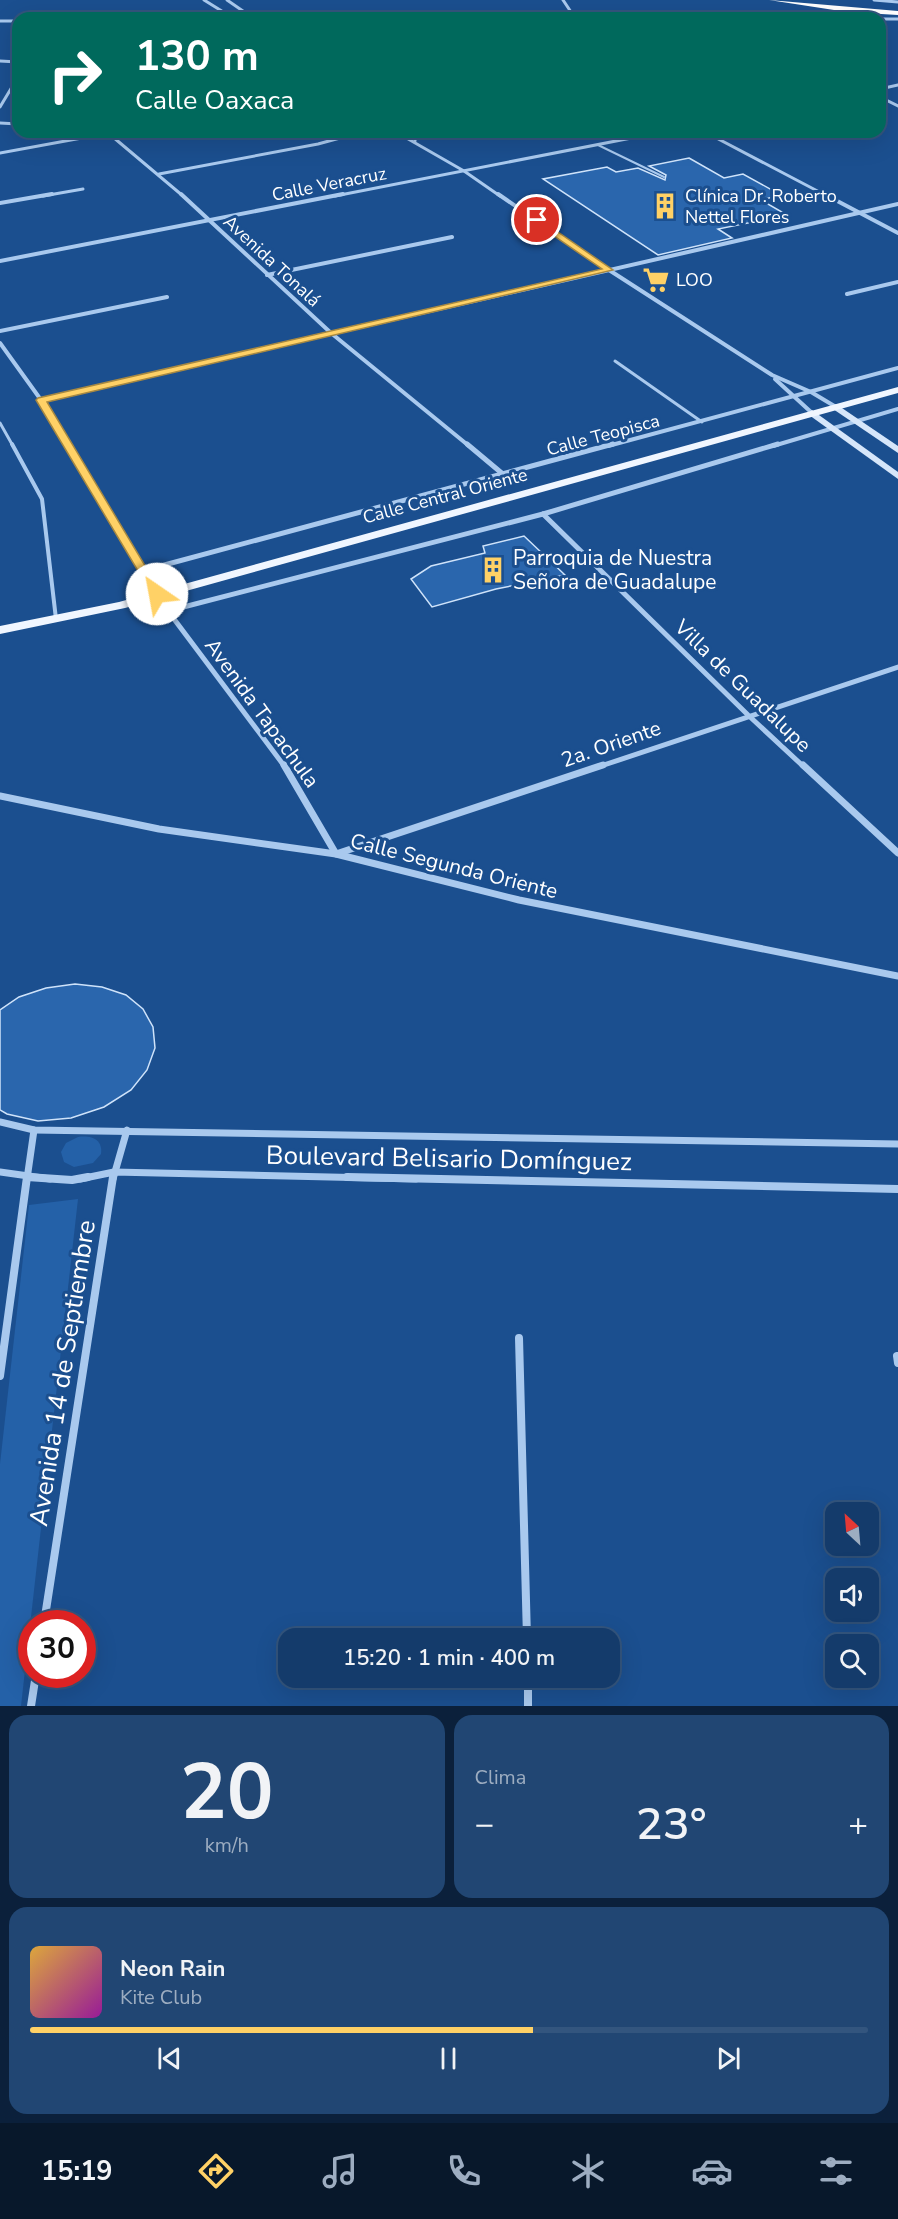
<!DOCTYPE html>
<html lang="es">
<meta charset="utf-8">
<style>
:root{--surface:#143b6b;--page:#214673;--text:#f1f3f6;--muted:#9dadc1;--line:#33557e;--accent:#ffd166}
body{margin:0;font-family:"Nunito Sans",sans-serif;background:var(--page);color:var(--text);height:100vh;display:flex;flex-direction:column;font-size:22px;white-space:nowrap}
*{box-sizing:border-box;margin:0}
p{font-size:20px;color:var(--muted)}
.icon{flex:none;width:33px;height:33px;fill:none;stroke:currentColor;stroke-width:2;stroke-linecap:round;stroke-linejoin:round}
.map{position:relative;height:1706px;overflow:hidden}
.panel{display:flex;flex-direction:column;gap:9px;padding:9px;background:#0b203b;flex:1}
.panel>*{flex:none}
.top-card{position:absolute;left:12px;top:12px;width:874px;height:126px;border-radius:18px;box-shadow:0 6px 24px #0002,0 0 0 2px var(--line);background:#00695c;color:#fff;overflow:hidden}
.needle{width:39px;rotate:334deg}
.tools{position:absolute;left:825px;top:1502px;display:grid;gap:12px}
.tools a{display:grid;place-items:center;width:54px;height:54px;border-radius:12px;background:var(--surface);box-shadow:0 6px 24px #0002,0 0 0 2px var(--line);font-size:30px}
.speed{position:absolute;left:18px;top:1610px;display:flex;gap:12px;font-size:30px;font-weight:700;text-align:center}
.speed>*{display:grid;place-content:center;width:78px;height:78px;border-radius:50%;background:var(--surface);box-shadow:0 6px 24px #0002,0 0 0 2px var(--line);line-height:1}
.speed .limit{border:9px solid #d22;background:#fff;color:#111}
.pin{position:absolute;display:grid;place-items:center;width:51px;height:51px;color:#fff;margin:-26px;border:3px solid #fff;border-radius:50%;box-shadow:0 2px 6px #0007}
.me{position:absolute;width:66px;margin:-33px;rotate:327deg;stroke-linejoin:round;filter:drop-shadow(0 0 4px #0008)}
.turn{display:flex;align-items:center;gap:21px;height:126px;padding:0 24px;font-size:27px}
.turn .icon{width:78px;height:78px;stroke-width:2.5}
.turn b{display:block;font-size:42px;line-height:51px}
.big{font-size:45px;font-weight:600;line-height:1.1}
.panel .widget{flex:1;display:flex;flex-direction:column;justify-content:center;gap:9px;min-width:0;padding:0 21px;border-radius:18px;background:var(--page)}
.panel .dial{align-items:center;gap:0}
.dial b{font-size:78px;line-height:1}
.song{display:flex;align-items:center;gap:18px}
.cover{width:72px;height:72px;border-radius:9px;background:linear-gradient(135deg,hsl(40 70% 55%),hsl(300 70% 35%))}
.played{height:6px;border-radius:3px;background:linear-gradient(90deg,var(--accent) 60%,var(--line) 60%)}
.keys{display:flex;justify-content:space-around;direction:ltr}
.heat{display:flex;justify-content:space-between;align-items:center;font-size:33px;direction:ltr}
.panel .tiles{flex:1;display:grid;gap:9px;grid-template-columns:1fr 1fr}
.widget:last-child{grid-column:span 2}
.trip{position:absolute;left:278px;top:1628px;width:342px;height:60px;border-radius:18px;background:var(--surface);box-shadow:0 6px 24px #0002,0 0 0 2px var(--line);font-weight:600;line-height:60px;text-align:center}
.menu{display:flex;height:96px;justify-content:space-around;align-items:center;background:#08182b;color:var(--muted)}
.menu .icon{width:42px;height:42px}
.menu .on{color:var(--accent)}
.menu b{font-size:27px;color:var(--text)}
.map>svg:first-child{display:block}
</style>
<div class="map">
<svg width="898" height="1706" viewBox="0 0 898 1706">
<rect width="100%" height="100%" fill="#1b4f8f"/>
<g fill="#2461a8">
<path d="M78,1137C91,1135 103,1139 101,1154L93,1163L74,1167L64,1162L61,1152L66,1143Z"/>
<path d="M78,1199L21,1706H0V1464L29,1205Z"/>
</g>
<g fill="#2a66ad" stroke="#cfe3fa" stroke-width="1.5">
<path d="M689,158L724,178L743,174L781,195L761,200L787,215L718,229L732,238L658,255L543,179L607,167L616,172L638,168L665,180L666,175L649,166Z"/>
<path d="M524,536L565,575L496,589L432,607L411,579L431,566L485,553L483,546Z"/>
<path d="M75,984L102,987L126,995L143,1009L153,1027L155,1048L147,1070L131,1090L104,1107L71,1118L38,1121L7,1114L0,1110V1010L19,997L46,988Z"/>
</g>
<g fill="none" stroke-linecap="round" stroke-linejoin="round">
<path stroke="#a9c9ee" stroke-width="2" d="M598,145L664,177"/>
<g stroke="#a9c9ee" stroke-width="3">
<path d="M615,361L702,422"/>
<path d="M0,423L13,446"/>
</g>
<path stroke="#a9c9ee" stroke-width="4" d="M12,444L42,499L56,619"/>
<g stroke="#a9c9ee" stroke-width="3">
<path d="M204,0L233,18"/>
<path d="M227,0L253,18"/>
<path d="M563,0L575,18"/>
<path d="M874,0L898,2"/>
<path d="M851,18H859"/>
<path d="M880,19H898"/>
<path d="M0,21H18"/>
<path d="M0,61L18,62"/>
<path d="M880,89L898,85"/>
<path d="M880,97L898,106"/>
<path d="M0,107L18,77"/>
<path d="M0,123L18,124"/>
<path d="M107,132L183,196"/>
<path d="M396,132L464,171L500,196"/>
<path d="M415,132V141"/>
<path d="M705,132L827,196"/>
<path d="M0,153L109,133"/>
<path d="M159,174L318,144L362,132"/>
<path d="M43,196L83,189"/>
<path d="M335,196L662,132"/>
</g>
<g stroke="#a9c9ee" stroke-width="4">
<path d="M181,194L331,333L469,446"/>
<path d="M498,194L609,270L772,375L811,392L836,407"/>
<path d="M824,194L898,233"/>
<path d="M0,203L52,194"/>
<path d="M0,261L343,194"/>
<path d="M267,275L452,237"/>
<path d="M847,294L898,282"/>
<path d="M0,331L167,297"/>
<path d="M0,343L41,400L69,446"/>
<path d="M775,379L812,413"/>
<path d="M41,400L898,204"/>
<path d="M608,446L898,368"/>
<path d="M773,446L898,409"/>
</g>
<g stroke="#a9c9ee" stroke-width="5">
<path d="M68,444L168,611L285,767"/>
<path d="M467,444L504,475"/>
<path d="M543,514L748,715L804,767"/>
<path d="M142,571L613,444"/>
<path d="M168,611L543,514L778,444"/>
<path d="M598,767L898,667"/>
</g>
<g stroke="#a9c9ee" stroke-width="7">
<path d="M284,765L336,854L603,765"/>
<path d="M803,765L898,853"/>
<path d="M0,796L159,829L336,854L519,900L898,976"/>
<path d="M0,1122L34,1130L898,1144"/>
<path d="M0,1172L50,1179"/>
<path d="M27,1179L34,1130"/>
<path d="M80,1179L114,1172L416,1179"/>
<path d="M113,1179L127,1130"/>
</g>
<g stroke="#a9c9ee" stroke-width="8">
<path d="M27,1177L72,1180L88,1177"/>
<path d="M347,1177L898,1189"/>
<path d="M519,1338L527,1638"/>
<path d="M897,1356L898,1363"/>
<path d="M0,1376L27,1177"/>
<path d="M44,1623L113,1177"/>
<path d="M528,1677V1706"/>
<path d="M31,1706L36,1674"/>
</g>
<g fill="#d6e6fa" fill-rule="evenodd">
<path d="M836,404L898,446V453L833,409L832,407Z"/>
<path d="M812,410L898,472V479L809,415L808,413Z"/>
</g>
<path fill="#f0f6ff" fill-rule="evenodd" d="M898,387V393L125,608L0,634V626L119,602Z"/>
<path fill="#fff" fill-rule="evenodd" d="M769,0L898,11V15L847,12Z"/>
</g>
<path fill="#ffd166" stroke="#a68842" stroke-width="1.5" d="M534,219H539L613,270L47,402L162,594L157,597L153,596L36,400L38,398L602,269L534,222Z"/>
<defs>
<g id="building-bare" transform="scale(2.07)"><path d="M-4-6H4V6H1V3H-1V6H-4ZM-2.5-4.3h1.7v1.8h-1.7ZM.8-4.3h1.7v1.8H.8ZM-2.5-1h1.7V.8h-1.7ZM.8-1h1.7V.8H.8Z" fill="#ffd166" stroke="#1b4f8f" stroke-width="2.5" paint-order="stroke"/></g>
<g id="supermarket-bare" transform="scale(2.07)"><path d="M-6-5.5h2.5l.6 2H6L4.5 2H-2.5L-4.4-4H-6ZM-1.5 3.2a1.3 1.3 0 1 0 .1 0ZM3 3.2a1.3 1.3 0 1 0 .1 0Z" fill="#ffd166" stroke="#1b4f8f" stroke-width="2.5" paint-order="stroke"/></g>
</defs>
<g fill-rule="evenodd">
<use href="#building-bare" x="665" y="206"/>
<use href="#supermarket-bare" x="656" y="280"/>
<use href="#building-bare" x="493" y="570"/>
</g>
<g text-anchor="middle" stroke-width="6" stroke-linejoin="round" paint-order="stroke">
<g font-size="18" fill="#fff" stroke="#1b4f8f">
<text transform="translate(329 184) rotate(-11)" y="6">Calle Veracruz</text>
<text transform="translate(272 261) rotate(43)" y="6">Avenida Tonalá</text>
<text transform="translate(603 435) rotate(-15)" y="6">Calle Teopisca</text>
<text transform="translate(445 496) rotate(-15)" y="6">Calle Central Oriente</text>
</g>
<g font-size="18" fill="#fff" stroke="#1b4f8f" text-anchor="start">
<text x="685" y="202">Clínica Dr. Roberto<tspan x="685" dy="21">Nettel Flores</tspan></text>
<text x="676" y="286">LOO</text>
</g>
<g font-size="21" fill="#fff" stroke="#1b4f8f" text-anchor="start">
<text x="513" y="565">Parroquia de Nuestra<tspan x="513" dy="24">Señora de Guadalupe</tspan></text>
</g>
<g font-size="21" fill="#fff" stroke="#1b4f8f">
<text transform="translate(743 686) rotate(44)" y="7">Villa de Guadalupe</text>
<text transform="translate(262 713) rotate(54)" y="7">Avenida Tapachula</text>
<text transform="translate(611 744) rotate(-19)" y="7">2a. Oriente</text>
<text transform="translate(454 866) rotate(14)" y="7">Calle Segunda Oriente</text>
</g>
<g font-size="26" fill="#fff" stroke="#1b4f8f">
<text transform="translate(449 1158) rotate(1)" y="9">Boulevard Belisario Domínguez</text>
<text transform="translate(62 1373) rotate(-81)" y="9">Avenida 14 de Septiembre</text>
</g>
</g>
</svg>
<div class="tools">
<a><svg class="needle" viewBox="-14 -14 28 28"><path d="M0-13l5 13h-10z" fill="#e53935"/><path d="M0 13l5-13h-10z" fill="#9dadc1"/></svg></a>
<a><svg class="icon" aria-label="sound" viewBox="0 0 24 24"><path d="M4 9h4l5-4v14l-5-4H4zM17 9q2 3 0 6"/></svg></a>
<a><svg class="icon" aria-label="search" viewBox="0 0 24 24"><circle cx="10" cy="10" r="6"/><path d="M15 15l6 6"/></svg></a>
</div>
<div class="speed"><div class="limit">30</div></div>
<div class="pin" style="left:537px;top:220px;background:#d93025"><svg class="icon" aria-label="arrive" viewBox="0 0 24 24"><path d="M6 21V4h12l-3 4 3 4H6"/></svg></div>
<svg class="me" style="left:157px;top:594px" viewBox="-20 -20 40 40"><circle r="19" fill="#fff"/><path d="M0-13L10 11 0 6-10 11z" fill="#ffd166"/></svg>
<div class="trip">15:20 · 1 min · 400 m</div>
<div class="top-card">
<div class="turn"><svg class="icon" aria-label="right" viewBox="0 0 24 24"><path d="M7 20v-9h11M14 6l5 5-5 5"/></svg><div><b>130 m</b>Calle Oaxaca</div></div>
</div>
</div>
<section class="panel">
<div class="tiles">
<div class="widget dial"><b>20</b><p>km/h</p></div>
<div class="widget"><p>Clima</p>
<div class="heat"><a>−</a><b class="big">23°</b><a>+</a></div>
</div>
<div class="widget">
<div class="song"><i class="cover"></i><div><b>Neon Rain</b><p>Kite Club</p></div></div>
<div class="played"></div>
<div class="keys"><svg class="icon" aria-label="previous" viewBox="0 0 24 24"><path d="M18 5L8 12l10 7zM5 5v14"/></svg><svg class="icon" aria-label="pause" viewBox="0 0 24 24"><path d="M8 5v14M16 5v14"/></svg><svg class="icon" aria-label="next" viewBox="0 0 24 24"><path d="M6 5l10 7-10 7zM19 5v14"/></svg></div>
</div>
</div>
</section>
<nav class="menu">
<b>15:19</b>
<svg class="icon on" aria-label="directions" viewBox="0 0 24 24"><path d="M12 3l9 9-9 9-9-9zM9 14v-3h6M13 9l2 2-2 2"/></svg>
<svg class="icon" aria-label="music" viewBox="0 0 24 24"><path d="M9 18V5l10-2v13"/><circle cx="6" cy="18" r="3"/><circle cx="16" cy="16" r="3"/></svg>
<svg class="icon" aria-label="phone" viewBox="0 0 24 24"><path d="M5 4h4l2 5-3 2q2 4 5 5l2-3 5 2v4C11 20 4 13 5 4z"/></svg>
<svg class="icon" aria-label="climate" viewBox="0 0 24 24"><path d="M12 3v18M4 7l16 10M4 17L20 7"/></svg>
<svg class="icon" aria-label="car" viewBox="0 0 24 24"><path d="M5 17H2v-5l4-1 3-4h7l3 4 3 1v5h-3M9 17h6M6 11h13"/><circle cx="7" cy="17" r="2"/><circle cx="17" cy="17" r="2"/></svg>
<svg class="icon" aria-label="filters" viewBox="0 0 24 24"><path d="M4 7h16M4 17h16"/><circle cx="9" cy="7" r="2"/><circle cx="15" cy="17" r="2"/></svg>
</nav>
